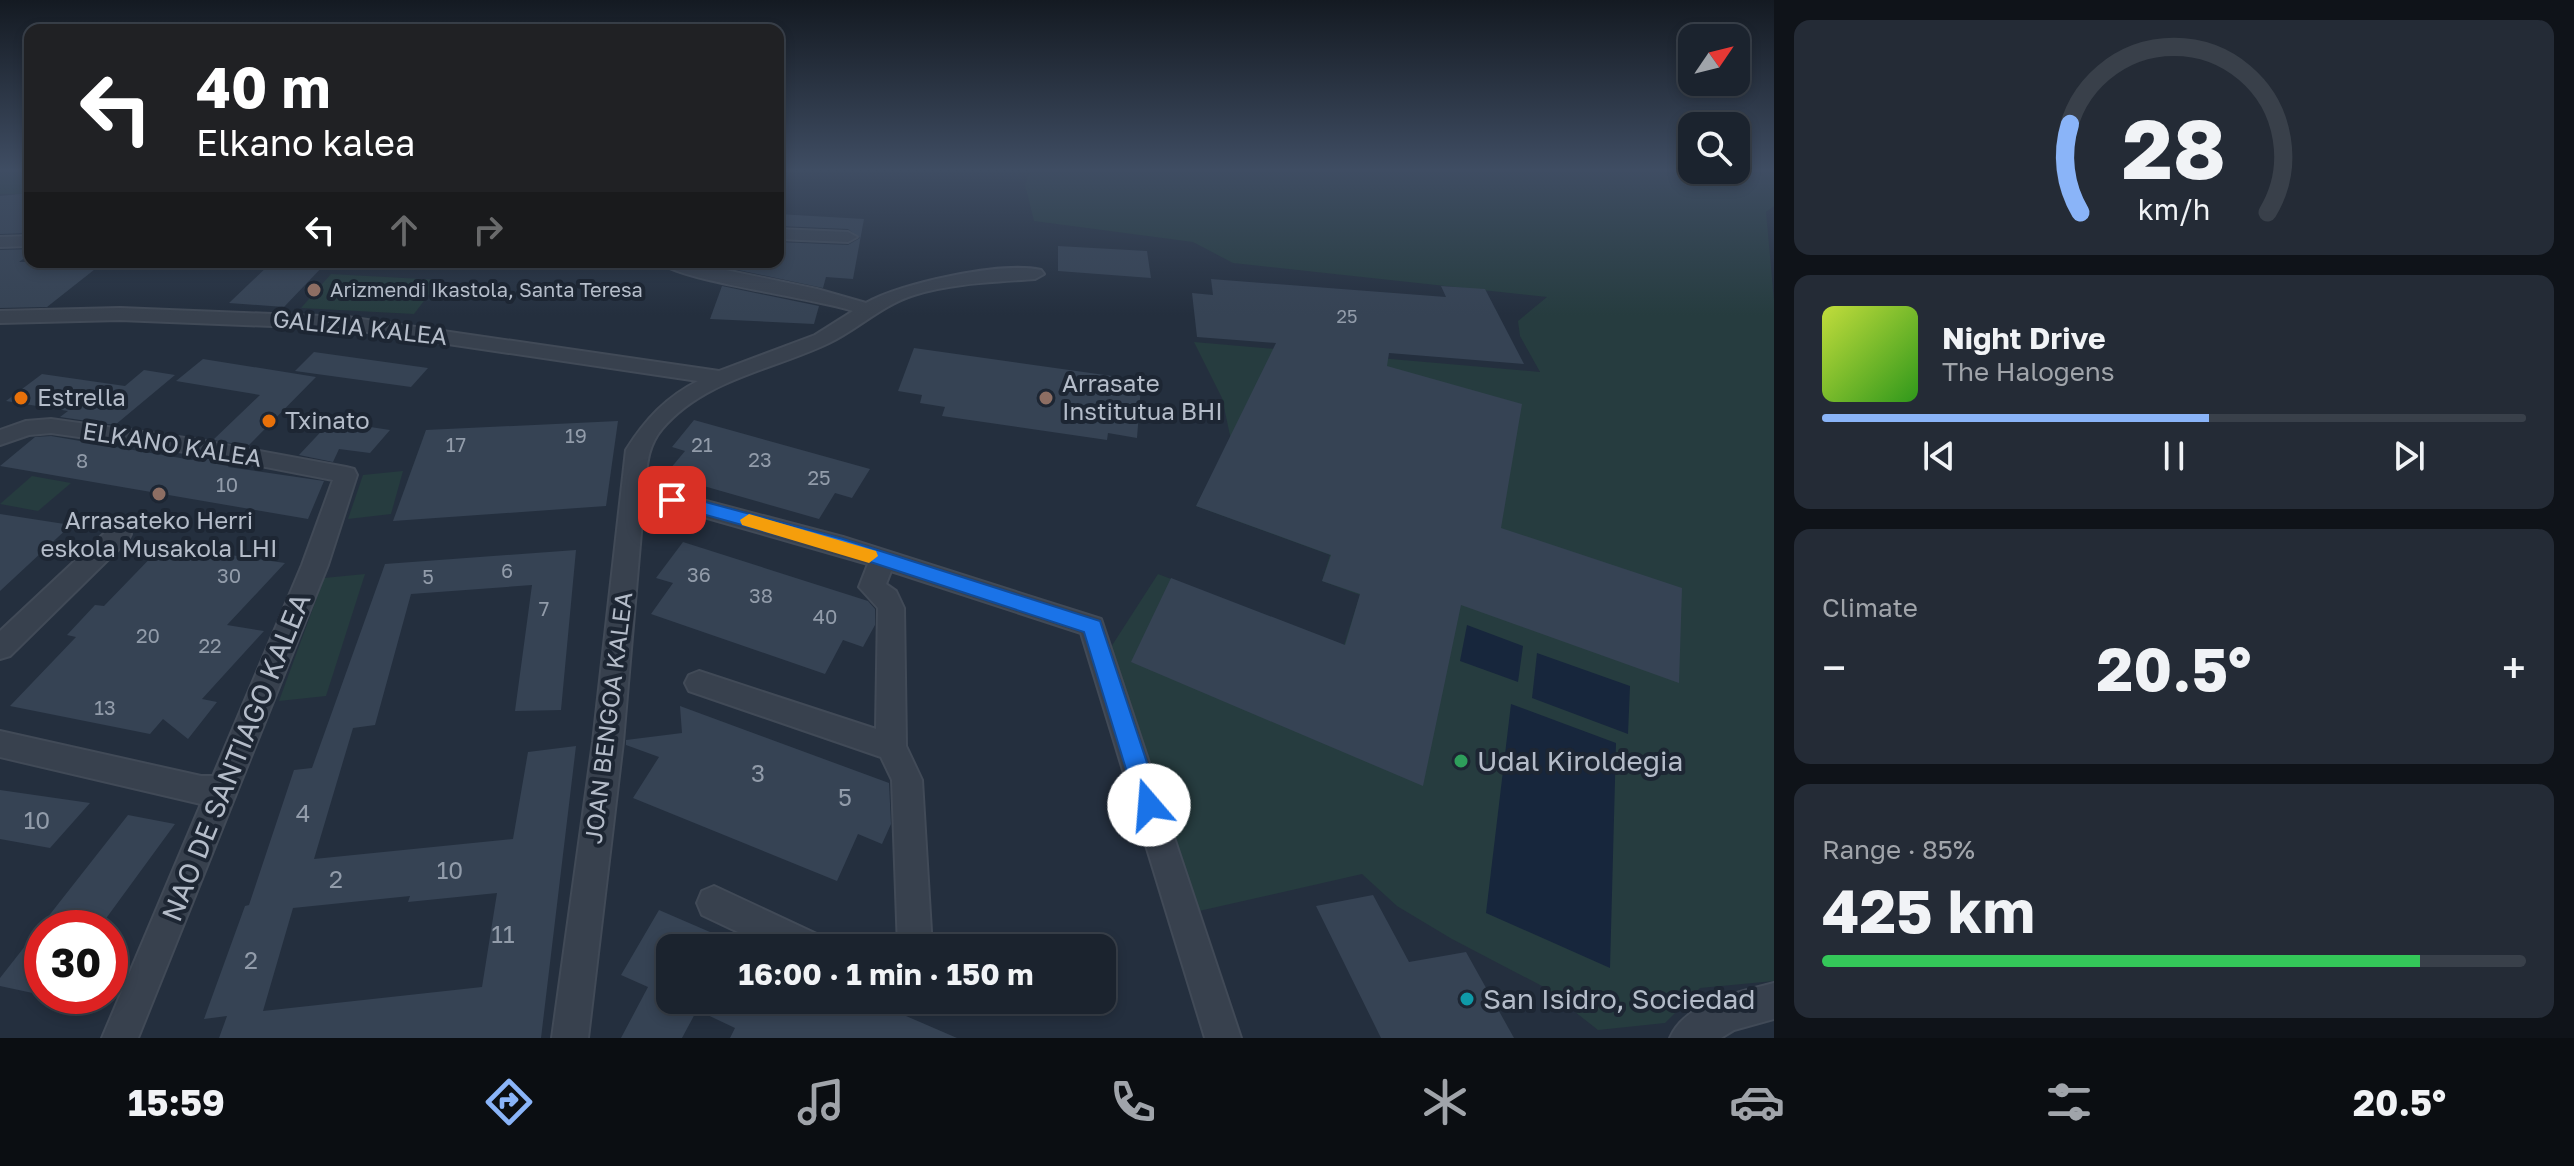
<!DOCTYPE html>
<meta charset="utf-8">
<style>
:root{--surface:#1b232e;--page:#242b36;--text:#f1f3f6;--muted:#a0a4aa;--line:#39404a;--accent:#8ab4f8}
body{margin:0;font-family:"Golos Text",sans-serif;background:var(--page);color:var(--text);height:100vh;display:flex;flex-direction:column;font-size:30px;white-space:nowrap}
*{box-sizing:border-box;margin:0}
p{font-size:26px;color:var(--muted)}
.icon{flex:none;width:44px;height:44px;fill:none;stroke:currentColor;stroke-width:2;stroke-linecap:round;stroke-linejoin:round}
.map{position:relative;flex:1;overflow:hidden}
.sheet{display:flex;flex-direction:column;gap:20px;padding:20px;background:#0f1319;width:800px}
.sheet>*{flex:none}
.banner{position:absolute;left:24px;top:24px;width:760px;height:244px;border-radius:16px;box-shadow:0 4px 12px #0003,0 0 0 2px var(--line);background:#202124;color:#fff;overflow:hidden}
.needle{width:52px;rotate:55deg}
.tools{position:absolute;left:1678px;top:24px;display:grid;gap:16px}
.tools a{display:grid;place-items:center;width:72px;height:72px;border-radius:16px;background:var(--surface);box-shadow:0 4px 12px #0003,0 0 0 2px var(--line);font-size:40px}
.speed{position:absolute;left:24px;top:910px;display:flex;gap:16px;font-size:40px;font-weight:700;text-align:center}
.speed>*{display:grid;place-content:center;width:104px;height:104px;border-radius:50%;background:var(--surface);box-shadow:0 4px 12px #0003,0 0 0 2px var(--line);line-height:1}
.speed .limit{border:12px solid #d22;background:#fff;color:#111}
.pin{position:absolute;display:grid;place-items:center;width:68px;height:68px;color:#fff;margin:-34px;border-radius:16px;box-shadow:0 4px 12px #0006}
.me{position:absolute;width:88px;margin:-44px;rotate:342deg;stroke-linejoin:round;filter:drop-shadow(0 0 6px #0008)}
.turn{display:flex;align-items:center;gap:28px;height:168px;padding:0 40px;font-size:36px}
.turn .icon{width:104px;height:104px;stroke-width:2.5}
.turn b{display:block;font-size:56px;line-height:68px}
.lanes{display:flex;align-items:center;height:76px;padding:0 40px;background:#0003;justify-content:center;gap:40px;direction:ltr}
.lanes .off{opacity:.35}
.big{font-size:60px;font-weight:700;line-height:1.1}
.sheet .widget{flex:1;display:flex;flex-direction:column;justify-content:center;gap:12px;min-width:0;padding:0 28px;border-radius:16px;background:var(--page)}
.sheet .dial{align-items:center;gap:0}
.dial svg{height:208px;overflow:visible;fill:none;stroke:var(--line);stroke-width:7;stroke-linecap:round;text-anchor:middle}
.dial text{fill:var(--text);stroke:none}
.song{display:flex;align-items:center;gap:24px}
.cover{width:96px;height:96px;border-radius:12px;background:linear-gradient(135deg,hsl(70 70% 55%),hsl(110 70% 35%))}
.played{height:8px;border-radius:4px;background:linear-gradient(90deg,var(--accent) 55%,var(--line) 55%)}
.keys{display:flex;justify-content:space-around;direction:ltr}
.heat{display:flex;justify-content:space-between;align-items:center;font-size:44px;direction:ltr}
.charge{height:12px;border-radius:6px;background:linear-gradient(90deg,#34c759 85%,var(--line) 0)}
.trip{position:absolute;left:656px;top:934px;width:460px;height:80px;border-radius:16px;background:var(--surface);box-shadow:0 4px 12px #0003,0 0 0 2px var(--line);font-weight:700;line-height:80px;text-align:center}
.menu{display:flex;height:128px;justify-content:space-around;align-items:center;background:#0b0e12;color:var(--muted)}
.menu .icon{width:56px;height:56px}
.menu .on{color:var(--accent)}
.menu b{font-size:36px;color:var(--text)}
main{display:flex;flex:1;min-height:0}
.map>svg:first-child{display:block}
</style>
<main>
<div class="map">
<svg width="1774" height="1038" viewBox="0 0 1774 1038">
<rect width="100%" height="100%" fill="#242f3e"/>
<g fill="#263c3f">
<path d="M0,169H30V199H14L15,194H0Z"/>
<path d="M1031,169H1774V206L1766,212L1774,300V981L1700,988L1665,1023L1598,1030L1542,986L1452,939L1397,906L1362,874L1199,911L1111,647L1158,574L1344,645L1360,595L1322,581L1330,555L1196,506L1231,440L1222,398L1194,342L1540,372L1520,336L1518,321L1547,297L1233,263L1193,242L1034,221L1025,185Z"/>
<path d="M331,274L440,280L414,314L301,308Z"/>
<path d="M403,471L391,514L348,519L363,475Z"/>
<path d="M32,476L71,483L38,511L0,504Z"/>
<path d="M365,574L326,696L279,701L324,578Z"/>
</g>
<g fill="#17263c">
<path d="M1467,625L1523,646L1518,682L1460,661Z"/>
<path d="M1537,653L1630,686L1628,734L1532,698Z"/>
<path d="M1511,704L1616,743L1610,968L1486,913Z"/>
</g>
<g fill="#364354" fill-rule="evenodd">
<path d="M30,193V233L0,234V196Z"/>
<path d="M778,214L864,219L853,279L826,277L823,288L729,268L732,262H778V242L848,245L860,238L848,229L778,226Z"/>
<path d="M1058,246L1147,251L1151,278L1058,271Z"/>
<path d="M30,249V254L19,262H104L47,307L0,308V250Z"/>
<path d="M272,262H327L284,307L229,303Z"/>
<path d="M1211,279L1446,297L1441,286L1485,289L1524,364L1389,353L1387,366L1522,404L1501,528L1682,588L1679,683L1461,605L1423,786L1131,662L1171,578L1345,645L1360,594L1322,581L1331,555L1196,506L1276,343L1197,337L1192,293L1213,295Z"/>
<path d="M722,286L819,306L814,324L710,319Z"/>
<path d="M914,348L1112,376V382L1141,386L1137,438L1108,433L1107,440L942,416L945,407L920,403L922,395L898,391Z"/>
<path d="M314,352L428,368L411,387L295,371Z"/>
<path d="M203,359L316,377L248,446L213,440L260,395L176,381Z"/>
<path d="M144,370L175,375L115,425L60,417L68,411L6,401L42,374L125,386Z"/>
<path d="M694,420L870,469L852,498L835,493L819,519L665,475L685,451L672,447Z"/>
<path d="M331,421L390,430L370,453L339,449L333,462L299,455Z"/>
<path d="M618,421L606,506L393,521L426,430Z"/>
<path d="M51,436L192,460L198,457L231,463L228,467L324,481L308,519L0,466L35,437Z"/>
<path d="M0,514L71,525L0,591Z"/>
<path d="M683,542L868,601L875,609V625L863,647L843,640L825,674L651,614L673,583L656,578Z"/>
<path d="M163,545L285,563L227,625L264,631L202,699L217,702L188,739L163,719L150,734L10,706L76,637L67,635L95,605L104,606Z"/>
<path d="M576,550L561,710L515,711L532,585L411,594L375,725L353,728L314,859L513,839L528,752L576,746L541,1038H219L227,1016L204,1019L245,906L249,905L294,770L312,768L385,564ZM497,893L482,987L263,1011L293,908L410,896L408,902Z"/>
<path d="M680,706L889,783L891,824L882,844L858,834L837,881L633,798L659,757L626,745V740L682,733Z"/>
<path d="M0,790L90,803L50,848L0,839Z"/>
<path d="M128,815L175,824L99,928H42V995L0,986V978Z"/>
<path d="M1373,895L1409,962L1466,952L1514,1038H1381L1316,906Z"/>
<path d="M659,910L747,948H670V1000H869L957,1038H730L735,1028L697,1010L682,1038H621L648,987L621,975Z"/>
</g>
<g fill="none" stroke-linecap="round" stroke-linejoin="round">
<g stroke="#414a57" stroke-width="4">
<g id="minor">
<path d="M778,229L848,232L857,237L848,242L778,239Z"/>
<path d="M30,236V246L0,247V237Z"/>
<path d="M660,262H687L817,289L866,303C900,283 1003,261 1041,270L1044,274L1035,279C995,282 952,283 914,295C882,305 858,329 829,343C773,370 704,379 662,429C646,448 647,469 644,492H672L843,537L1101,619L1241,1038H1205L1081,633L891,571L886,584L896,591L904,608L906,746L922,780L932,948H898L892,780L881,757L689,691L685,683L689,675L699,671L876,729L878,608L859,587L868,564L672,508L643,509L623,742L588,1038H552L593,742L626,450C645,420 666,397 698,381L347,329L120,320L0,323V311L120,308L347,317L719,371L815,335L853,311C816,298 679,281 660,262Z"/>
<path d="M51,419L199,440L346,467L354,469L357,475L328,565L138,1038H102L201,804L0,757V731L201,776H213L302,565L333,480L199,454L51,433L29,435L0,445V430L26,421Z"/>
<path d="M119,525L128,528L131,534L128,540L10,656L0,659V631L110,528Z"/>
<path d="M714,886L821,936L826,948H772L702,915L697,903L702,891Z"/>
<path d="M1774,983V1019L1734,1030L1721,1038H1670C1685,1002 1740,992 1774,983Z"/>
</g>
</g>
<use href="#minor" fill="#38414e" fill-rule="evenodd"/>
</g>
<linearGradient id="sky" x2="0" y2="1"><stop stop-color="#141a22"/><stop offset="0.54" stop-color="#3f4d63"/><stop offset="1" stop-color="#3f4d63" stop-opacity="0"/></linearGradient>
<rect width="1774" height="315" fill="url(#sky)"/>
<path fill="#1a73e8" stroke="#114b97" stroke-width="2" d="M672,493L843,539L1100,621L1161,805L1157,813L1149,816L1141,813L1137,805L1084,632L840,552L666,504L663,500L666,495Z"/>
<path fill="#f59e0b" d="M749,514L876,551L878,556L869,563L742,525L740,520Z"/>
<g fill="#8d6e63" stroke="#1d2633" stroke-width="3">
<circle cx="314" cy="290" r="8"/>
<circle cx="1046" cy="398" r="8"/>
<circle cx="159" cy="494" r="8"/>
</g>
<g fill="#e8710a" stroke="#1d2633" stroke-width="3">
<circle cx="21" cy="398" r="8"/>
<circle cx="269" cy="421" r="8"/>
</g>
<circle fill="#2e9e5b" stroke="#1d2633" stroke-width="3" cx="1461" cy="761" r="8"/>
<circle fill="#0f9aa8" stroke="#1d2633" stroke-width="3" cx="1467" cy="999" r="8"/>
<g text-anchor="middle" stroke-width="8" stroke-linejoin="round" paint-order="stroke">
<g font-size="18" fill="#929caa">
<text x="1347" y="323">25</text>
</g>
<g font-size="20" fill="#b4bcc9" stroke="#1d2633" text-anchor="start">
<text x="330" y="297">Arizmendi Ikastola, Santa Teresa</text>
</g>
<g font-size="20" fill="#929caa">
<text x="576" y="443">19</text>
<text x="456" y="452">17</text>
<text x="702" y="452">21</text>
<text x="760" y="467">23</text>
<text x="82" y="468">8</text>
<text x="819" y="485">25</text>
<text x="227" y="492">10</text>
<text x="507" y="578">6</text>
<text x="699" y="582">36</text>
<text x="229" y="583">30</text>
<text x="428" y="584">5</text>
<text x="761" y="603">38</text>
<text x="544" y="616">7</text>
<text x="825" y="624">40</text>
<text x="148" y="643">20</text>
<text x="210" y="653">22</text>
<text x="105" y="715">13</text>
</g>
<g font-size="24" fill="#b4bcc9" stroke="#1d2633">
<text transform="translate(360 328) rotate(6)" y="8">GALIZIA KALEA</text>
<text transform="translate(172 445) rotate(9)" y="8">ELKANO KALEA</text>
<text transform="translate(609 718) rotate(-83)" y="8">JOAN BENGOA KALEA</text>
</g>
<g font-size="24" fill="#b4bcc9" stroke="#1d2633" text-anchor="start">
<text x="1062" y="392">Arrasate<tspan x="1062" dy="28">Institutua BHI</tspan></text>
<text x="37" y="406">Estrella</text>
<text x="285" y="429">Txinato</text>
<text x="159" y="529" text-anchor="middle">Arrasateko Herri<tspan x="159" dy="28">eskola Musakola LHI</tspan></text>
</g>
<g font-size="24" fill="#929caa">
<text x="758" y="782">3</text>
<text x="845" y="806">5</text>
<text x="303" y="822">4</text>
<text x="37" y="829">10</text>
<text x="450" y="879">10</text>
<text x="336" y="888">2</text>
<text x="503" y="943">11</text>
<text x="251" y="969">2</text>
</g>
<g font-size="28" fill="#b4bcc9" stroke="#1d2633">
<text transform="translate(236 757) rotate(-68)" y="10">NAO DE SANTIAGO KALEA</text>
</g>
<g font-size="28" fill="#b4bcc9" stroke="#1d2633" text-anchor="start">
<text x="1477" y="771">Udal Kiroldegia</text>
<text x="1483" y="1009">San Isidro, Sociedad</text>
</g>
</g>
</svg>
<div class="tools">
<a><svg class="needle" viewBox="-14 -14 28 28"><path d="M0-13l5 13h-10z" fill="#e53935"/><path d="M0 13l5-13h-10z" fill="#a0a4aa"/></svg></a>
<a><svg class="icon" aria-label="search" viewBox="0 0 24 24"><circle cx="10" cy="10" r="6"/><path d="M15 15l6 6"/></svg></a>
</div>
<div class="speed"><div class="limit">30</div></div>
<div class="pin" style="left:672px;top:500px;background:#d93025"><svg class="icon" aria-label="arrive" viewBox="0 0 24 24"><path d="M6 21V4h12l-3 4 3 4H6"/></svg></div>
<svg class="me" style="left:1149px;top:805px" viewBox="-20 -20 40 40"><circle r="19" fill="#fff"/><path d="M0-13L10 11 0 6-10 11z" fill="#1a73e8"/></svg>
<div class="trip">16:00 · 1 min · 150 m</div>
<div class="banner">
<div class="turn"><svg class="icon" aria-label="left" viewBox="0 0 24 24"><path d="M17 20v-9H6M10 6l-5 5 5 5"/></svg><div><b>40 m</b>Elkano kalea</div></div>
<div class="lanes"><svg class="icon" aria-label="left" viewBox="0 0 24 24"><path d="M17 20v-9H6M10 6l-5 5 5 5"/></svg><svg class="icon off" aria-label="ahead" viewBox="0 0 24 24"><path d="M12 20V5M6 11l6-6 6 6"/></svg><svg class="icon off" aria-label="right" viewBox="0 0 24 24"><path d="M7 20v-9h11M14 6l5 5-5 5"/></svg></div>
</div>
</div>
<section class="sheet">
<div class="widget dial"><svg viewBox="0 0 100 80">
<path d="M14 69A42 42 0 1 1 86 69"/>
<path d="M14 69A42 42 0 0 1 10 35" stroke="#8ab4f8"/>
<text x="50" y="56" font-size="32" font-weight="700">28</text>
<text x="50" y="72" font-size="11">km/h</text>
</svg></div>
<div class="widget">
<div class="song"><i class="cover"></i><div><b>Night Drive</b><p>The Halogens</p></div></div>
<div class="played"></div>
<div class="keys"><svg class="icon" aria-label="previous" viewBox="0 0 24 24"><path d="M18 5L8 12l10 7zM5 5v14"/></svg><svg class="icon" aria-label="pause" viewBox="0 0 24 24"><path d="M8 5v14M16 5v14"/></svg><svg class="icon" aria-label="next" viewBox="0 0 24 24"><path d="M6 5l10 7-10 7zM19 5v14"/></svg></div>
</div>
<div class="widget"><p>Climate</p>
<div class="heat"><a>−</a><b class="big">20.5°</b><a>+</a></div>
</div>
<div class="widget"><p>Range · 85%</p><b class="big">425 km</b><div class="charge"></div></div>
</section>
</main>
<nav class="menu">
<b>15:59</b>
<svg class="icon on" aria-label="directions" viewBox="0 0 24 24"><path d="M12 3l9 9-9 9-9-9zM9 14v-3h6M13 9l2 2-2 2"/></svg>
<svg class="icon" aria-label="music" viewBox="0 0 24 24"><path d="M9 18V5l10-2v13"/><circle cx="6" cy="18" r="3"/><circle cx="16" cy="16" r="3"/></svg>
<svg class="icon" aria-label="phone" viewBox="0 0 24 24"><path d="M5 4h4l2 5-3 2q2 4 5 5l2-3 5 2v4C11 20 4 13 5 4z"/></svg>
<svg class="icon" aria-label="climate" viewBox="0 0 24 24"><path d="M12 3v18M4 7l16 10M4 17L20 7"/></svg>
<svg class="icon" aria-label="car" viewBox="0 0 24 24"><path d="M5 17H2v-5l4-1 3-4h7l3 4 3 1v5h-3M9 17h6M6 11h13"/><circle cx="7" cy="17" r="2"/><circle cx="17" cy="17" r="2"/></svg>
<svg class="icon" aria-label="filters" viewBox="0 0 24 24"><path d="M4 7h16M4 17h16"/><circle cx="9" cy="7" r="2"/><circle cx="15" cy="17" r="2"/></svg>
<b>20.5°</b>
</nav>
